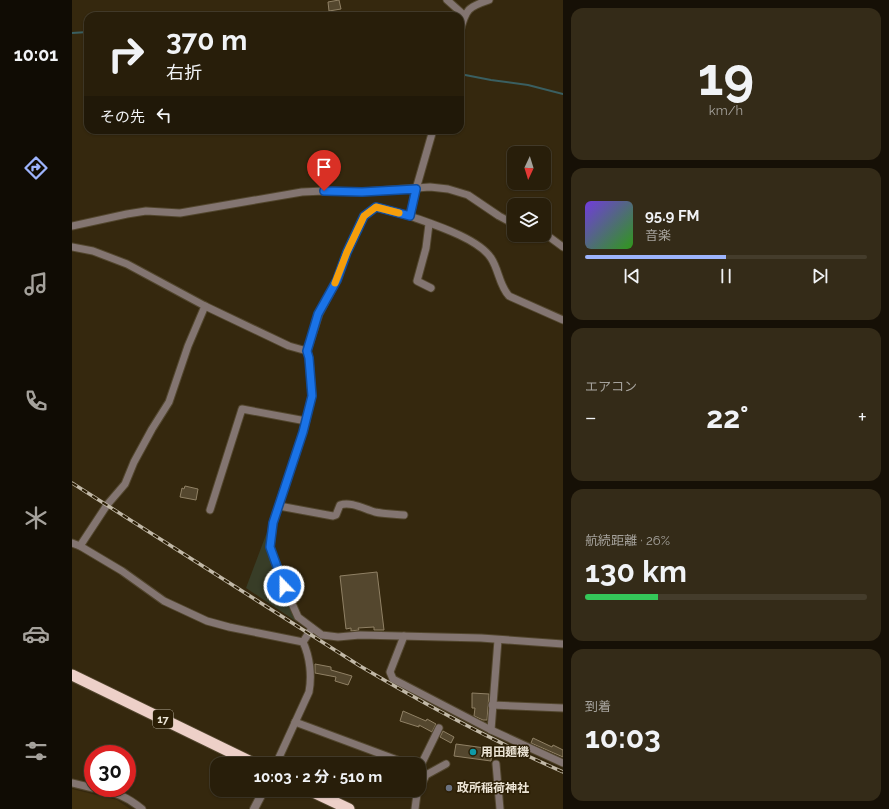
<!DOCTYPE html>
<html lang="ja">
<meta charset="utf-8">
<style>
:root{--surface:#281e0a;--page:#342b18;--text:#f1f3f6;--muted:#a5a29c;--line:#443c2b;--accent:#9db4fd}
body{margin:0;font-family:Raleway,"Noto Sans JP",sans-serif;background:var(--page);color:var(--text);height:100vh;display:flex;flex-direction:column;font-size:15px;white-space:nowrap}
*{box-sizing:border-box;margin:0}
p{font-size:13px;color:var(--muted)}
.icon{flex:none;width:22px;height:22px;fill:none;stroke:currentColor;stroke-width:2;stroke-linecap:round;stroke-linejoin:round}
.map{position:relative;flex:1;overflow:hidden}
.drawer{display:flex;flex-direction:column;gap:8px;padding:8px;background:#161006;width:326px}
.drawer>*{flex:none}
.banner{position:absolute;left:12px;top:12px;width:380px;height:122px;border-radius:12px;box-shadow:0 1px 3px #0004,0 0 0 1px var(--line);background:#281e0a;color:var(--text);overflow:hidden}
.needle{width:26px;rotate:184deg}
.fabs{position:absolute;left:435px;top:146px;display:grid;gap:8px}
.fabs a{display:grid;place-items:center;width:44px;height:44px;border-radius:8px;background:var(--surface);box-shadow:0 1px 3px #0004,0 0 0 1px var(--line);font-size:20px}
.speed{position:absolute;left:12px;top:745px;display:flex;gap:8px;font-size:20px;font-weight:700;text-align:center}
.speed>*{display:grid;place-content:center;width:52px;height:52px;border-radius:50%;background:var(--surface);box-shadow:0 1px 3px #0004,0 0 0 1px var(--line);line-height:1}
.speed .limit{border:6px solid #d22;background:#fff;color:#111}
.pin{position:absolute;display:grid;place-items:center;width:34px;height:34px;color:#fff;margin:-41px -17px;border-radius:50% 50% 50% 0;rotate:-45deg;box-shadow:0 0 4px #0007}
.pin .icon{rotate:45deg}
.me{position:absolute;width:44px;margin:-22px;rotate:338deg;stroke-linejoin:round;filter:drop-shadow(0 0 3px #0008)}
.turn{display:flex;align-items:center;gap:14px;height:84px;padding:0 16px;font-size:18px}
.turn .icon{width:52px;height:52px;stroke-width:2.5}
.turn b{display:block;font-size:28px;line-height:34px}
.then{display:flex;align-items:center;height:38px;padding:0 16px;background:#0003;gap:8px;font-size:15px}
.big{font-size:30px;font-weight:700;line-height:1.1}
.drawer .card{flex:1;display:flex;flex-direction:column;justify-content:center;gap:6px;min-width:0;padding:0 14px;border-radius:12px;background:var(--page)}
.drawer .dial{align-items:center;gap:0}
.dial b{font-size:52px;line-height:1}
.song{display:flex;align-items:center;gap:12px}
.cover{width:48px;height:48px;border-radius:6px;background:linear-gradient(135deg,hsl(260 70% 55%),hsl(110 70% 35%))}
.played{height:4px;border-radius:2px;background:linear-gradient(90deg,var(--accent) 50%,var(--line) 50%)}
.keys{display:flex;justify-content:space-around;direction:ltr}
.heat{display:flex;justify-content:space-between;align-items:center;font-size:22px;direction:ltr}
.charge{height:6px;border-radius:3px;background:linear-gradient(90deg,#34c759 26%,var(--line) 0)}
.trip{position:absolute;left:138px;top:757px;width:216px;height:40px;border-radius:12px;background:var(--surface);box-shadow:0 1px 3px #0004,0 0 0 1px var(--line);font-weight:700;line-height:40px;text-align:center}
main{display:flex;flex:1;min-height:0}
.tab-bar{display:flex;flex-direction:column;width:72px;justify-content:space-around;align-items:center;background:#100c04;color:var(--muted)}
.tab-bar .icon{width:28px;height:28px}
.tab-bar .active{color:var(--accent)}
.tab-bar b{font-size:18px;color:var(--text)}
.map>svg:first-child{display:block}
</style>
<main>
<nav class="tab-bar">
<b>10:01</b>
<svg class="icon active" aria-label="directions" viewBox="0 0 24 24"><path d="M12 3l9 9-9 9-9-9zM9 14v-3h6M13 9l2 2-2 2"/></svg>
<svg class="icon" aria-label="music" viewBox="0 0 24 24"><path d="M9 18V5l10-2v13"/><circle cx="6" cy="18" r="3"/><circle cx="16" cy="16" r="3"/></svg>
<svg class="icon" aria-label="phone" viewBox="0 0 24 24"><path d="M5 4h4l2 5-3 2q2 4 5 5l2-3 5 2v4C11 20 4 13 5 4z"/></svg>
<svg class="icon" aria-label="climate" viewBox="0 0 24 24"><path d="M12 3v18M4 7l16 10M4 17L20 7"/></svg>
<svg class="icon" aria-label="car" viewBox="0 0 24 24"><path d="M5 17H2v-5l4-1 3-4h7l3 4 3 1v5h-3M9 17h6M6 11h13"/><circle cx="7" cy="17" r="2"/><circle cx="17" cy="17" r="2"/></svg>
<svg class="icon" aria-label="filters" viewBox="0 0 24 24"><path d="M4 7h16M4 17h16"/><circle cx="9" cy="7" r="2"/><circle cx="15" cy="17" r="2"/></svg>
</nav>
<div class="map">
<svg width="491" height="809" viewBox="0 0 491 809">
<rect width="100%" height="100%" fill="#35280e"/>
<path fill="#41310f" d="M0,789L45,800L58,809H0Z"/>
<path fill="#383d27" d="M195,532L196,550L198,559L226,619L225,622L174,588Z"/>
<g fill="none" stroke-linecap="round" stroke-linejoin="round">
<g stroke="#3a5f61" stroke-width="2">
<path d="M0,33L16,32"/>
<path d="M388,74L419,80L456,85L491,94"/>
</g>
</g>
<g fill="#54472e" stroke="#908165">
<path d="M267,0L269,9L257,11L256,2Z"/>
<path d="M113,486L126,489L124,500L108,497L110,488L112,489Z"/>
<path d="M305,572L312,630H302V627L286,628L287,630L279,631V628L274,629L268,576Z"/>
<path d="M243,664L259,667V670L280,676L276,685L263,681L264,677L243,673Z"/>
<path d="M400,693L417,694L415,720H411L402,716L403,708H400Z"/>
<path d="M331,711L354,721L355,719L364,724L360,732L347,725V727L328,721Z"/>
<path d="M371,731L382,737L379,743L368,737Z"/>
<path d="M461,738L480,747L481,745L491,750V757L459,743Z"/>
<path d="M384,744L420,749L419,761L382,756Z"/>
</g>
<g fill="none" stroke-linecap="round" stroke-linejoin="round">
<g stroke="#52462e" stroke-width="9">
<g id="minor">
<path d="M375,0L392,15"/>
<path d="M388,31C394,9 396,7 417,0"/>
<path d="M338,216C360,224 406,238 419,258C427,270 427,285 437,296L491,320"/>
<path d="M357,224L354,248L345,281L359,288"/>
<path d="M0,226L55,214L74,211L108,213L230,192L252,191L290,192L358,187L376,189L396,195L427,216L442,224"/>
<path d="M472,233L491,247"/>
<path d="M0,247L21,251L55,264L133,306L217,346L235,351L247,314L265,280L275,252L292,216L304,207L338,216L344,189L361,130"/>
<path d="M235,351L237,358L240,396L231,432L201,523L198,547L206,572L226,617L250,635L266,637L288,635L409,638L491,644"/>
<path d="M207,506L261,516L264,515L268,505C279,501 292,509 303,512C312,514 323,514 332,515"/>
<path d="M138,510L170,409L234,421"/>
<path d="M0,543L8,546L50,571L92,601L135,621L157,627L231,642"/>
<path d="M8,546L35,505L53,484L62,462L80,429L97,402L116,346L133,306"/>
<path d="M332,636L318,672L321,679L419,730L491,763"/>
<path d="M231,642L240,628"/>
<path d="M420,705L491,708"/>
<path d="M223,722L336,764"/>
<path d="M419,730L426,640"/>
<path d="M204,764L237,692C240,676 238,657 231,642"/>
<path d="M424,764L428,809"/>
<path d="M347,769L367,728"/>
<path d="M0,783L21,788"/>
<path d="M23,788C43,793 53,795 70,809"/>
<path d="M343,809L345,794L354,775L374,764"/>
</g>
</g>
<g stroke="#52462e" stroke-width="10">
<path id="tertiary" d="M182,809L192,790"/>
</g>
<g stroke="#52462e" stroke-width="13">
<g id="trunk">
<path d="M0,675L183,764"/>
<path d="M237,790L277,809"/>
</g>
</g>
<use href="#minor" stroke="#837571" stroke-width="7"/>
<use href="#tertiary" stroke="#837571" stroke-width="8"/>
<use href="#trunk" stroke="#edd0c8" stroke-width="11"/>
<g stroke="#c1b8a7" stroke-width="3.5">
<path id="rail" d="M0,483L288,666C354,705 421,741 491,772"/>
</g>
<use href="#rail" stroke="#2b1e05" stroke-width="2" stroke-dasharray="6" stroke-linecap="butt"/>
</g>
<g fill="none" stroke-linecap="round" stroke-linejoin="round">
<g stroke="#114b97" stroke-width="10">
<path id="route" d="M212,586L198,547L201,523L231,432L240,396L237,358L235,351L246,314L265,280L275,252L292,216L304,207L338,216L344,189L290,192L252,191"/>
</g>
<use href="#route" stroke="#1a73e8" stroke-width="7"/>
<path stroke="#f59e0b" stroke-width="7" d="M263,283L275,252L292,216L304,207L327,213"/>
</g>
<circle fill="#0f9aa8" stroke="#2b1e05" stroke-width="1.5" cx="401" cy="752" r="4"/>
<circle fill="#6b7280" stroke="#2b1e05" stroke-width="1.5" cx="377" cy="788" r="4"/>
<g text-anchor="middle" stroke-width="3" stroke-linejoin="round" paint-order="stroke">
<rect fill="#2b1e05" stroke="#b2a997" stroke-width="1" x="81" y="710" width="20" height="18" rx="3"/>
<g font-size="11" font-weight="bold" fill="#ece4d5">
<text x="91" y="723">17</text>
</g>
<g font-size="12" font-weight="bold" fill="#ece4d5" stroke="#2b1e05" text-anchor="start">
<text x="409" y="756">用田麺機</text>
<text x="385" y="792">政所稲荷神社</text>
</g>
</g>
</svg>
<div class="fabs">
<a><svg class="needle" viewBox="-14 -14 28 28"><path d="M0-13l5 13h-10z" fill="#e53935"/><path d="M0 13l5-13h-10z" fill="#a5a29c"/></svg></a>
<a><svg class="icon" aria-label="layers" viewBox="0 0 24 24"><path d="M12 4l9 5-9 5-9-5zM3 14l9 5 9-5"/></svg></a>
</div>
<div class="speed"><div class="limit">30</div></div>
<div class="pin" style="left:252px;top:191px;background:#d93025"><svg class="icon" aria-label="arrive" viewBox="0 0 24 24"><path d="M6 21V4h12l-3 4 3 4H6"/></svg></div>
<svg class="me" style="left:212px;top:586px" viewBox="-20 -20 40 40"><circle r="17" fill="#1a73e8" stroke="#fff" stroke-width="3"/><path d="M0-11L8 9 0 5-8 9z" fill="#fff"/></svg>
<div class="trip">10:03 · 2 分 · 510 m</div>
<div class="banner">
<div class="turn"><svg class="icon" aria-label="right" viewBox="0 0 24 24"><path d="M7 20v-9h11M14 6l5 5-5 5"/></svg><div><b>370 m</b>右折</div></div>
<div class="then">その先<svg class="icon" aria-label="left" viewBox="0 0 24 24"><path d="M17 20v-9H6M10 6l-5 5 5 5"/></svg></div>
</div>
</div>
<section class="drawer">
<div class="card dial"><b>19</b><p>km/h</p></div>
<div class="card">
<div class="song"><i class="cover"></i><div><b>95.9 FM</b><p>音楽</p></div></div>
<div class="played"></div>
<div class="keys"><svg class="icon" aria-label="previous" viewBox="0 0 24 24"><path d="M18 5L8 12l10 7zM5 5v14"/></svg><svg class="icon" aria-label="pause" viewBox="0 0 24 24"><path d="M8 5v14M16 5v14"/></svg><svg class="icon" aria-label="next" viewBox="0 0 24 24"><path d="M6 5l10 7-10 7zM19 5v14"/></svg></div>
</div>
<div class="card"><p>エアコン</p>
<div class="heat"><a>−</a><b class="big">22°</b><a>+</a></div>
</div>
<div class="card"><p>航続距離 · 26%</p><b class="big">130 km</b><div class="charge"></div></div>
<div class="card"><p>到着</p><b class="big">10:03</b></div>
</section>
</main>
